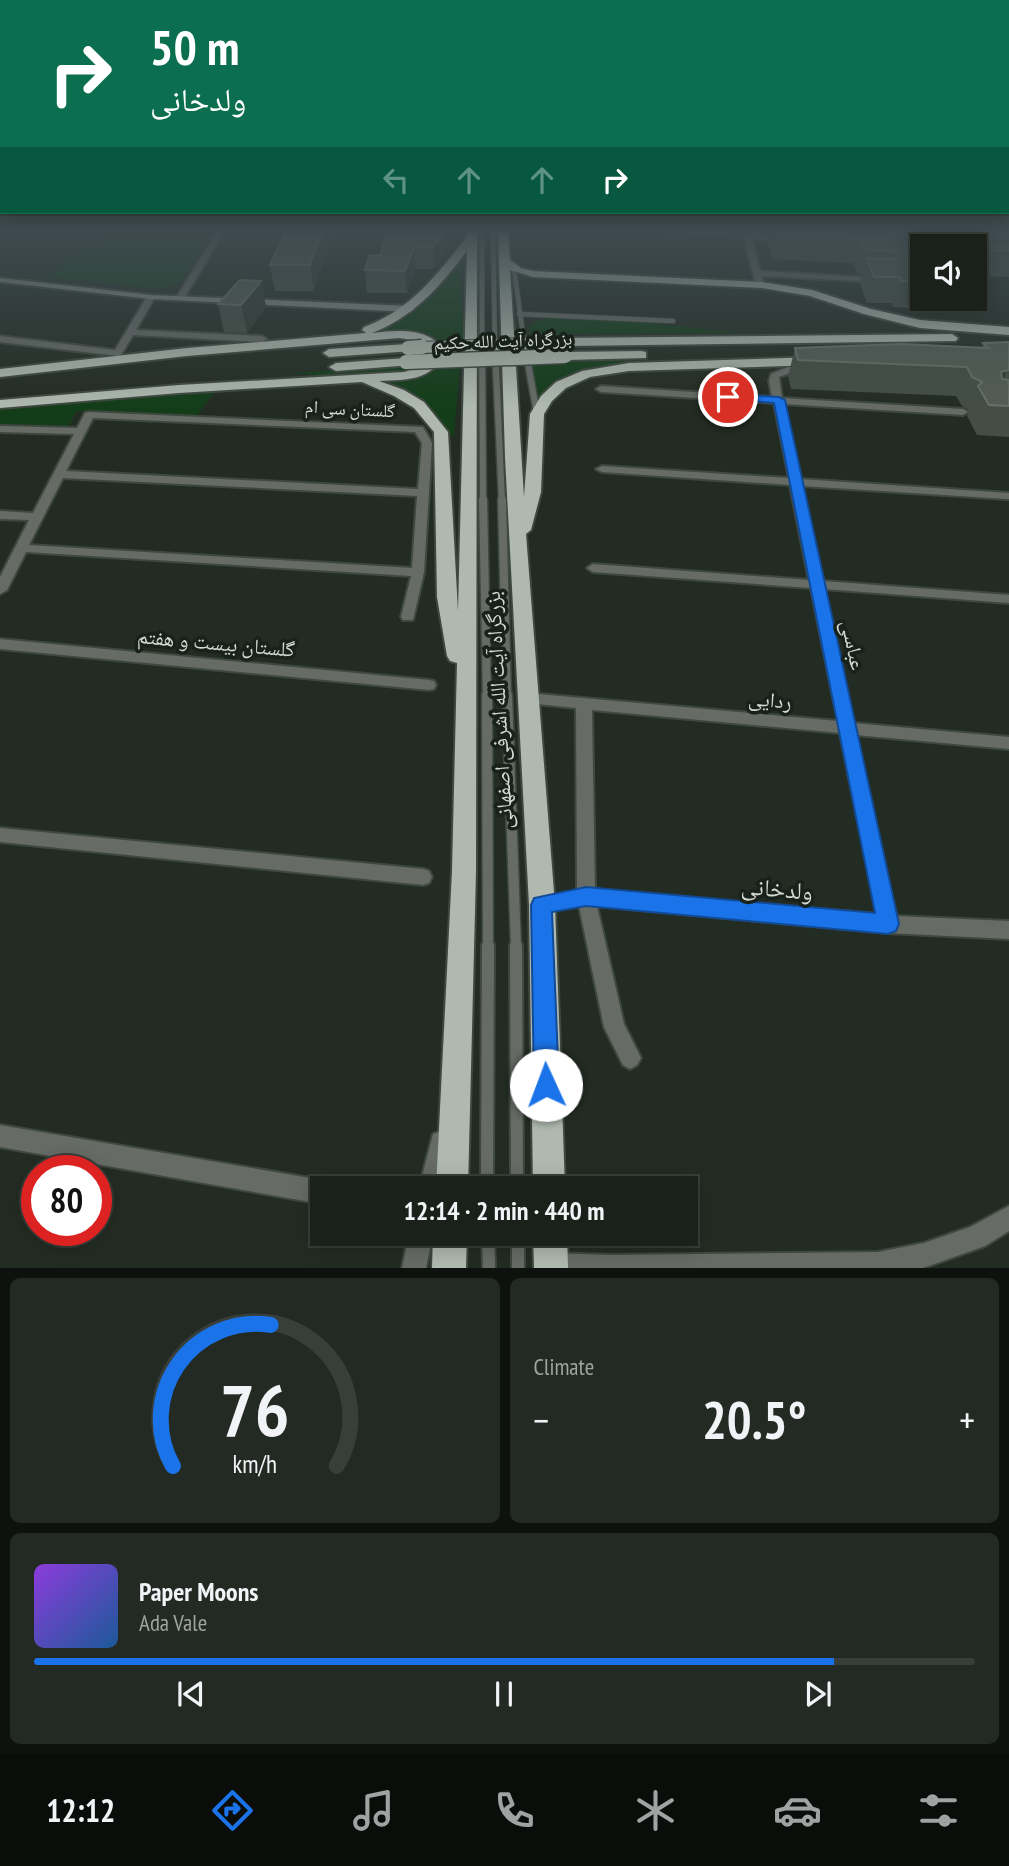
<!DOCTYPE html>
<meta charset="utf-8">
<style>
:root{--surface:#1a211a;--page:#232923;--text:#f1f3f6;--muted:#9fa3a2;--line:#383e39;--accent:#1a73e8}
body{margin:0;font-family:"PT Sans Narrow","Noto Naskh Arabic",sans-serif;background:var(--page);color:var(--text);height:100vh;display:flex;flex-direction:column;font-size:26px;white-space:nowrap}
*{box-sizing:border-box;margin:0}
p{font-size:23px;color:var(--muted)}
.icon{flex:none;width:38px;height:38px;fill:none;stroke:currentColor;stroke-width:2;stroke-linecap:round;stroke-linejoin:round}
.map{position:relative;height:1268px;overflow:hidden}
.sheet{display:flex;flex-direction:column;gap:10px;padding:10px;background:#0e120e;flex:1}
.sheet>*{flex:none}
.banner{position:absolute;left:0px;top:0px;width:1010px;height:214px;box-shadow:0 4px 18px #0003,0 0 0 2px var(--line);background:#0b6e4f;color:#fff;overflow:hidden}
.tools{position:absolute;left:910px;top:234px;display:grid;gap:14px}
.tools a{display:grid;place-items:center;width:77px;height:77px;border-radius:0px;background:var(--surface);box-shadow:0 4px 18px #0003,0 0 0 2px var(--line);font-size:35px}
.speed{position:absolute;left:21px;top:1155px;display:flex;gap:14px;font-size:35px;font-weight:700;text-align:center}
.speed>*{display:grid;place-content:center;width:91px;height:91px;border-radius:50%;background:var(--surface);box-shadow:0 4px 18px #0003,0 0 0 2px var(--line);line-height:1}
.speed .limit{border:10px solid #d22;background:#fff;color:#111}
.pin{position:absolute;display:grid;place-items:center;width:60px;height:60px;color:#fff;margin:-30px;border:4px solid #fff;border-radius:50%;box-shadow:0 2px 7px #0007}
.me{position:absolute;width:77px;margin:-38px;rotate:358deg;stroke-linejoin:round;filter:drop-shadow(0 0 5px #0008)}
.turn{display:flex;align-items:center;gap:24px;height:147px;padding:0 35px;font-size:32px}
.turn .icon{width:91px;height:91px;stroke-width:2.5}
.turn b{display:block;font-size:49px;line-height:60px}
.lanes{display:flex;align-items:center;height:66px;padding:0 35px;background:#0003;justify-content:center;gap:35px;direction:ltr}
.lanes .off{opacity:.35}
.big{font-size:52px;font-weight:600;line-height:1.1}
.sheet .widget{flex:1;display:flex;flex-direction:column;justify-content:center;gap:10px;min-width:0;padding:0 24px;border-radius:10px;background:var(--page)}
.sheet .dial{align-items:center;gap:0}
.dial svg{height:182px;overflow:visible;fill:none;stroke:var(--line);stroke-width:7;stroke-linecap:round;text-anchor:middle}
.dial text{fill:var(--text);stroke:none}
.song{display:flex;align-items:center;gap:21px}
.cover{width:84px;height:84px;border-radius:10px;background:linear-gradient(135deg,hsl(270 70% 55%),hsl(210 70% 35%))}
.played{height:7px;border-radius:4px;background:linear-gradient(90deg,var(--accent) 85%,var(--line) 85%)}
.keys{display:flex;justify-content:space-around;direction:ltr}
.heat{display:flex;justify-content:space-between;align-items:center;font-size:38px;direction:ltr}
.sheet .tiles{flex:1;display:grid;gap:10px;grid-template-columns:1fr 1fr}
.widget:last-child{grid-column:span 2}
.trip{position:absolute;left:310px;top:1176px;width:388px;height:70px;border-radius:0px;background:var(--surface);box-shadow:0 4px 18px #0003,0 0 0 2px var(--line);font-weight:600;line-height:70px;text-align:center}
.menu{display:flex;height:112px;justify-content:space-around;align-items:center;background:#0a0d0a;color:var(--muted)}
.menu .icon{width:49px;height:49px}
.menu .selected{color:var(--accent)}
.menu b{font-size:32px;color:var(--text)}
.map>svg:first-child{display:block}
</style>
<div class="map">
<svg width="1009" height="1268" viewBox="0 0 1009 1268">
<rect width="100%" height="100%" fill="#232c23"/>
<g fill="#133d19">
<path d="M112,231H215L179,284L159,289L47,277L76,250H107L109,246H98Z"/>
<path d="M464,251L461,285L464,339L440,340L421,332L402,330L375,331L414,310Z"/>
<path d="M554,316H574L745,333L529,334L530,324Z"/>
<path d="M912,356L636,365L553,386L537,400L531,362Z"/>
<path d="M427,365C393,384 327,375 288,373Z"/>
<path d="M443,365H460L454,437L424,404L373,381L420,377Z"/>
<path d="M216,390L197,415L76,411L69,426L0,424V409Z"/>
</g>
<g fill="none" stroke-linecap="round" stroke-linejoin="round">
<g stroke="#3f483f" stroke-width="6">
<g id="service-far4">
<path d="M493,229L495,349"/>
<path d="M514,269L525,349"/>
<path d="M519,314L673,321"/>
<path d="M482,349V229"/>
</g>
</g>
<g stroke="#3f483f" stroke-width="9">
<g id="service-far3">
<path d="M482,347L483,502"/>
<path d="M495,347L502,502"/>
<path d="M525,347L537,414"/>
</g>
</g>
<g stroke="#3f483f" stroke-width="11">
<g id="service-far2">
<path d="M483,500L487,697"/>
<path d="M502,500L507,697"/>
</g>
</g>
<g stroke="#3f483f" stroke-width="13">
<g id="service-far1">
<path d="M487,695L488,947"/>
<path d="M507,695L516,947"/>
</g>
</g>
<g stroke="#3f483f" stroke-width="16">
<g id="service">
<path d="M516,946L517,1188"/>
<path d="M487,1188L488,946"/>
<path d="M488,1234L489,1268"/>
<path d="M518,1234V1268"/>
</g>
</g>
<g stroke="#3f483f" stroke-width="4">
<g id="minor">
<path d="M219,229H226L183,300H177L176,298Z"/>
<path d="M615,229L743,233V229H750L751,233L784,235H787V239L752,238L760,271L878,278L882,280L878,282L762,276L763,281L759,283L755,281L744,237Z"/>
<path d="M148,295L155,297L136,330L262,336L267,339L262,342L133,335L121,355L118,356L0,342V336L115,350Z"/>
<path d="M808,366L811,367V371L790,373L779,377L782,398L963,409L968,412L963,415L784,404L800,479L1009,493V499H1007L802,486L823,581L1009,595V603L824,589L853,723L1009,737V749L856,735L896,916L1009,921V939L888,933L597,906L624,1024L641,1058L637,1065L630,1069L623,1065L604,1027L579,906L542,913L535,911L533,905L535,899L577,891L576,708L527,703L522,702L519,698L522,694L527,693L838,721L811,588L593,572L587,568L593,564L809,580L790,485L602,472L596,469L602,466L789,478L774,403L601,392L596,389L601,386L772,397L769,381L771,374L788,367ZM592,710L840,733L877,914L595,890Z"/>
<path d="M89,412L423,427L432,443L424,572L413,620H403L401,617L411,576L26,552L7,590L0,594V577L29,520L0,519V511L33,513L74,434L0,432V426L77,428L85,413ZM93,418L415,432L422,443L418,489L66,471ZM63,478L417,496L412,568L29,545Z"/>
<path d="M0,639L429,680L434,681L436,685L434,689L429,690L0,649Z"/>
<path d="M0,828L423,869L429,871L432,877L429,883L423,885L0,842Z"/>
<path d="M0,1125L322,1180L330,1184L332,1188H322V1204L0,1147Z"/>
<path d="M1009,1206V1231L985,1246L923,1268H540L539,1265L542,1256L551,1253L611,1255L878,1252L924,1243L970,1227Z"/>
</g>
</g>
<g stroke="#3f483f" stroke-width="4">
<g id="tertiary">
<path d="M441,1131L449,1134L452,1142L443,1188H419L433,1134Z"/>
<path d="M409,1234H433L426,1268H402Z"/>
</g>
</g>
<g stroke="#3f483f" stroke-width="4">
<path id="secondary" d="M0,278L151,295L410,306L414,309L410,312L151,299L0,282Z"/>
</g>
<g stroke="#3f483f" stroke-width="4">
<g id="trunk">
<path d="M467,229H477V237L476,871L468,1188H436L452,871L457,663L450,661L447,656L437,597L434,432L414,408L394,396L362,382L179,393L0,408V400L179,385L404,372L426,365L435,354L419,341L399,338L187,356L0,377V369L187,348L366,333L362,330L364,327C410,310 437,275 467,237ZM467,251L458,611L448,432L424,402L404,390L379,381C410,380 429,380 447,354C431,327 400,330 372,333C414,317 440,286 467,251Z"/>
<path d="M498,229H508L510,260L521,268L533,271L762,282L812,290L871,309L920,320L1009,327V335L920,328L864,314L810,296L762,288L533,277L510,270L524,497L530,414L541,396L556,382L582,371L629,363L817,357L823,361L817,365L629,371L590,377L566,388L552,401L544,414L541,492L531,530L526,534L555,905L565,1188H533L529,905L505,457Z"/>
<path d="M952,334L958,338L956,341L563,346L557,342L563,338Z"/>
<path d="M408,344L412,345V351L329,357L323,353L329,349Z"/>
<path d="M641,351L646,352V358L565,360L559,356L565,352Z"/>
<path d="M406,358L411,359V365L336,371L329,367L336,363Z"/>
<path d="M433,1234H467L466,1268H432Z"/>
<path d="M533,1234H567L568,1268H534Z"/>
</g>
</g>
<use href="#service-far4" stroke="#666b66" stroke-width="4.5"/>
<use href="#service-far3" stroke="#666b66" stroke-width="6"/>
<use href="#service-far2" stroke="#666b66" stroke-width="8"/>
<use href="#service-far1" stroke="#666b66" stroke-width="10"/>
<use href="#service" stroke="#666b66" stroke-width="12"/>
<use href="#minor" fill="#666b66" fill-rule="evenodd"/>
<use href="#tertiary" fill="#666b66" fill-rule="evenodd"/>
<use href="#secondary" fill="#888f88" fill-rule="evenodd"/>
<use href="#trunk" fill="#afb9af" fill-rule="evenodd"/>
<g stroke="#3f483f" stroke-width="13" stroke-linecap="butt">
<path id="trunk-bridge-far1" d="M408,348L563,342"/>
</g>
<g stroke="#3f483f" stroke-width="17" stroke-linecap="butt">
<g id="trunk-bridge">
<path d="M408,348L422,347"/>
<path d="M406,362L565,356"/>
</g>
</g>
<use href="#trunk-bridge-far1" stroke="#afb9af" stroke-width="11"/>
<use href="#trunk-bridge" stroke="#afb9af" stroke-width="14"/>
</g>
<g fill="#444e45">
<path d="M287,229H333L314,291H275L270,265Z"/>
<path d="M392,229L446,253L434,269H415L407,293H367L365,270L381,255Z"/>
<path d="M764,229H1009V277L975,276V247H922V299H973L969,312L893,307L892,303H867L860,283L862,274H857L853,263L772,259L767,240L768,231H764Z"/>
<path d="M261,281L266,307L247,333L224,332L218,304Z"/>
<path d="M1009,342V437L977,435L967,416L969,410L962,406L956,396L791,389L788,376L795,348H981L983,343Z"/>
</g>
<g fill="#303a31">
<path d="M323,229H333L334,231L314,291L310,265Z"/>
<path d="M445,229H448L446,253L434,269L433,247Z"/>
<path d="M414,247L415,269L407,293L405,271Z"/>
<path d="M261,281L266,307L247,333L241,305Z"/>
<path d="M1007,370L996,399L1001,372Z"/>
</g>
<g fill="#535c54" stroke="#677068" stroke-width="2">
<path d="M287,229H323L310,265H270Z"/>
<path d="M392,229H445V231L433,247H414L405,271L365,270L369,256L381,255L385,235H390Z"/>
<path d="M775,229H1009V236H983L979,241L983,245L1009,246V251L975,250V247H922V282L900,281L899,277H874L867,258L893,259L900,256L898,252L863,249L859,238L776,234Z"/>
<path d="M240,280L261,281L241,305L218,304Z"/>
<path d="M1009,342V370L1001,372L1002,379L1008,380L1009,383V406L989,405L978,386L982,382L972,377L967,367L798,360L795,348L901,344L988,348L983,343Z"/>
</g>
<linearGradient id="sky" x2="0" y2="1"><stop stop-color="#131813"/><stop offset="0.56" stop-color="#3f4b50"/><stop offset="1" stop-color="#3f4b50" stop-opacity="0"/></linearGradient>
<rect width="1009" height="407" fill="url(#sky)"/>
<path fill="#1a73e8" stroke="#114b97" stroke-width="2" d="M728,394L779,397L785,400L899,924L896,931L888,934L586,906L552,912L559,1085L555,1094L546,1097L538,1094L534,1085L531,905L534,898L586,887L875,913L774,403L724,399L722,397Z"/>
<g text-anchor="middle" stroke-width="7" stroke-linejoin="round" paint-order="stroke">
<g font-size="18" fill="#d3d9d3" stroke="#19221a">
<text transform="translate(503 341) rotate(-2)" y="6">بزرگراه آیت الله حکیم</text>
<text transform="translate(350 409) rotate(3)" y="6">گلستان سی ام</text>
</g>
<g font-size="21" fill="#d3d9d3" stroke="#19221a">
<text transform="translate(216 643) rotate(5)" y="7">گلستان بیست و هفتم</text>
<text transform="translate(853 645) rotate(78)" y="7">عباسی</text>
<text transform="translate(770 700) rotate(5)" y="7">ردایی</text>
<text transform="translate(499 710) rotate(-93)" y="7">بزرگراه آیت الله اشرفی اصفهانی</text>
</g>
<g font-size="24" fill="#d3d9d3" stroke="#19221a">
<text transform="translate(777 889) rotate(5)" y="8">ولدخانی</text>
</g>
</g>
</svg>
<div class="tools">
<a><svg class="icon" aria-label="sound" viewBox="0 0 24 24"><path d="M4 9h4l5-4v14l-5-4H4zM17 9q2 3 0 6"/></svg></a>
</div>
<div class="speed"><div class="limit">80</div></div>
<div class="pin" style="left:728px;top:397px;background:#d93025"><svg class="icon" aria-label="arrive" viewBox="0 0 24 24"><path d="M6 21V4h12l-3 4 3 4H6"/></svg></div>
<svg class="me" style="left:546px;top:1085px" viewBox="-20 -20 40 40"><circle r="19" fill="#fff"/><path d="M0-13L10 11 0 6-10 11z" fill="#1a73e8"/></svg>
<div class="trip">12:14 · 2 min · 440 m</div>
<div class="banner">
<div class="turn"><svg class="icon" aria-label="right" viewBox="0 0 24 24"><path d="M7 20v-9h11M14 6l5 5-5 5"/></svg><div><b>50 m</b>ولدخانی</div></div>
<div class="lanes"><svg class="icon off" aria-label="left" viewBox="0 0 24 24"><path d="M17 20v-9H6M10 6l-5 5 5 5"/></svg><svg class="icon off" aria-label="ahead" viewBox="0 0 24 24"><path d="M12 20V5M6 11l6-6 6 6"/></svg><svg class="icon off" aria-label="ahead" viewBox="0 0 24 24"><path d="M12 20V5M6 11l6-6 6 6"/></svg><svg class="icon" aria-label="right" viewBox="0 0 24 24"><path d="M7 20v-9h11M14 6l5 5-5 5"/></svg></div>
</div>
</div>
<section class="sheet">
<div class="tiles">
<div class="widget dial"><svg viewBox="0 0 100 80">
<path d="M14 69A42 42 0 1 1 86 69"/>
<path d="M14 69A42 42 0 0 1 57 7" stroke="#1a73e8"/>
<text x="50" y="56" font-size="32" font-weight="700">76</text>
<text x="50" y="72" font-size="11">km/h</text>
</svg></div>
<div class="widget"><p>Climate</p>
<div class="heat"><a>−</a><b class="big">20.5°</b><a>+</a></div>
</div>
<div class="widget">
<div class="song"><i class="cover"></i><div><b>Paper Moons</b><p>Ada Vale</p></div></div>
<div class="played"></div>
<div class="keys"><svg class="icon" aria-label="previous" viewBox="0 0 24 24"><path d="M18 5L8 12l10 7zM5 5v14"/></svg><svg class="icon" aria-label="pause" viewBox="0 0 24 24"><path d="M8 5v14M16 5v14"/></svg><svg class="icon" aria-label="next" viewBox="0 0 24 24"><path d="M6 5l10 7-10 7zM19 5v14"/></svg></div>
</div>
</div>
</section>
<nav class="menu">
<b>12:12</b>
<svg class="icon selected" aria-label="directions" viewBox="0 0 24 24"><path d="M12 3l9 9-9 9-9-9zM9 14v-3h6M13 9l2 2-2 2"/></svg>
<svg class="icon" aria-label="music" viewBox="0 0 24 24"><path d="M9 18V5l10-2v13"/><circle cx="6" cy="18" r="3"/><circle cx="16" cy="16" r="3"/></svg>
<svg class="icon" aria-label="phone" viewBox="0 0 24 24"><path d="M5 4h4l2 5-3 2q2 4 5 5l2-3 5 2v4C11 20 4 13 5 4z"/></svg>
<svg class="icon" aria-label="climate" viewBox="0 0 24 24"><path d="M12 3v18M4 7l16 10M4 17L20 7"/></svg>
<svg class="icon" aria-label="car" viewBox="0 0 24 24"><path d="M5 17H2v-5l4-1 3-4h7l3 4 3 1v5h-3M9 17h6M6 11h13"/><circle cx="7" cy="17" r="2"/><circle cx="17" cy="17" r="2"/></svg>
<svg class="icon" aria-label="filters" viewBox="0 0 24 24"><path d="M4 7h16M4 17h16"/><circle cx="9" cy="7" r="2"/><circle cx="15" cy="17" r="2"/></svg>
</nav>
